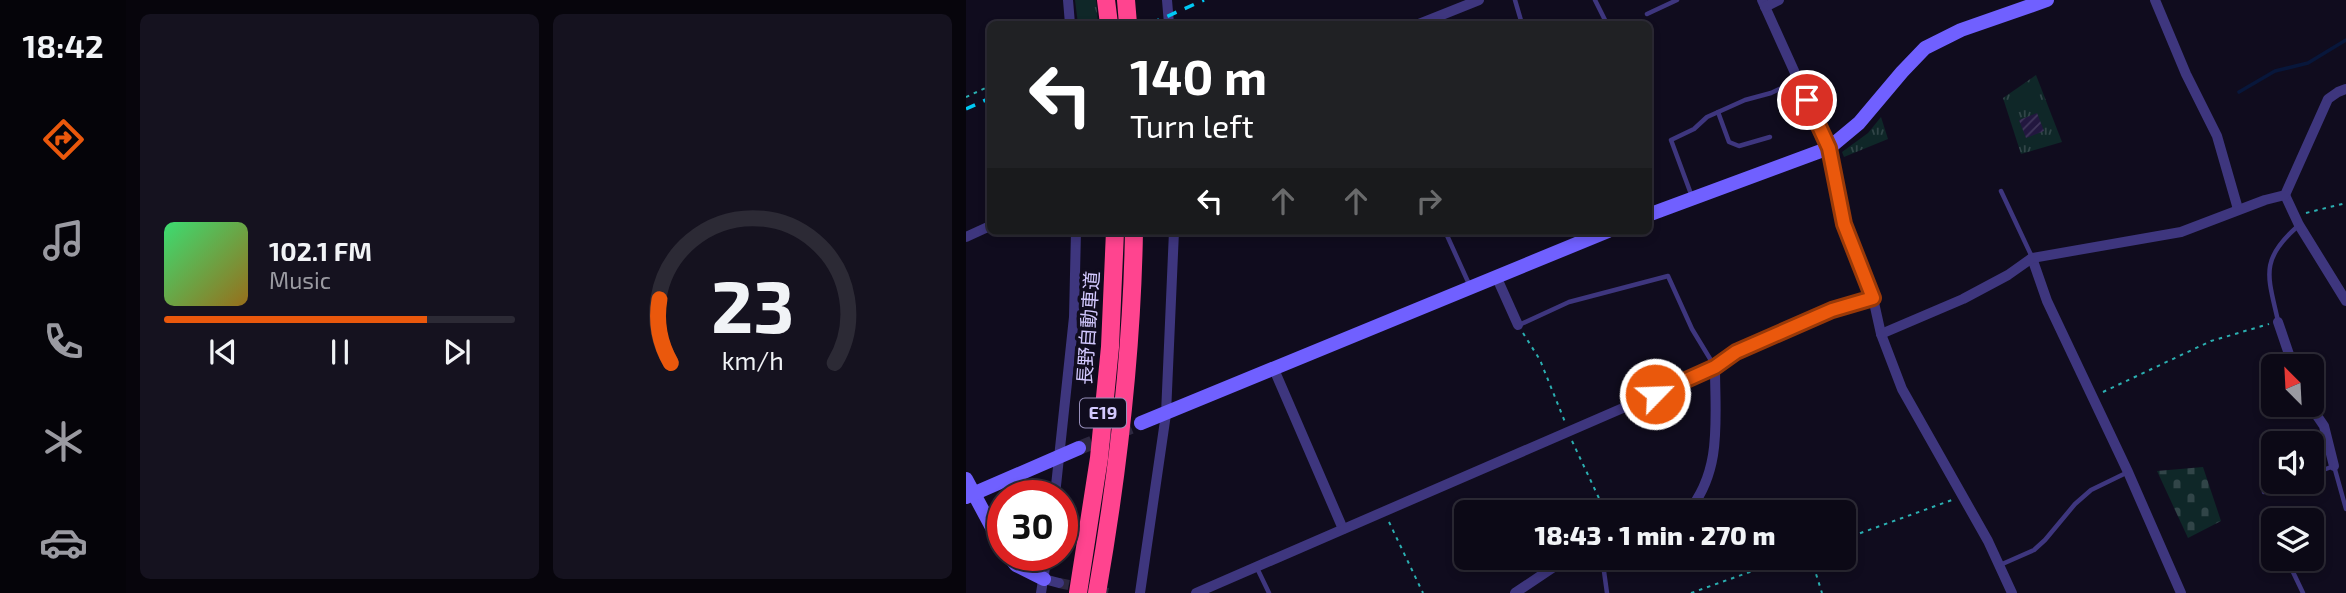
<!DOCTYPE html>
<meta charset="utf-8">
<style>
:root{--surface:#0c0916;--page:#15121f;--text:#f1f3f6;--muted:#9a9aa1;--line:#2c2a35;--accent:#ea580c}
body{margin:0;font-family:"Exo 2","Noto Sans JP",sans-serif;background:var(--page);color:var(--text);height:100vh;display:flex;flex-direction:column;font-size:26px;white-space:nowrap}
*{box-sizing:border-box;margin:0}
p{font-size:23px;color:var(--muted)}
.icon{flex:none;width:38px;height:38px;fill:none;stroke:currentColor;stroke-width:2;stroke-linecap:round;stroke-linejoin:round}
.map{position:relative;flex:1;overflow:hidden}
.details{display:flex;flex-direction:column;gap:14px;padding:14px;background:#07050c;width:840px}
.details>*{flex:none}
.hud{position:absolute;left:21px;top:21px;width:665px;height:214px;border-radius:10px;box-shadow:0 4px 10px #0003,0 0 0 2px var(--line);background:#202124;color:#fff;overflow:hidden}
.needle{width:46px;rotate:336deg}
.buttons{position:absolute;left:1295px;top:354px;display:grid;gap:14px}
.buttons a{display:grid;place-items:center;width:63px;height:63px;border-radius:10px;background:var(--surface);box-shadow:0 4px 10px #0003,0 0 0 2px var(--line);font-size:35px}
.speed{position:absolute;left:21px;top:480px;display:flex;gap:14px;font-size:35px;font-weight:700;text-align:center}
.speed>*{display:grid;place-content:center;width:91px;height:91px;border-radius:50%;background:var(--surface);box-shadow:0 4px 10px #0003,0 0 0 2px var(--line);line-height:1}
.speed .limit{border:10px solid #d22;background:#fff;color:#111}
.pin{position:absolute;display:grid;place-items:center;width:60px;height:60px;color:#fff;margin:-30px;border:4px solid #fff;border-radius:50%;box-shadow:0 2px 7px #0007}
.me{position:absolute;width:77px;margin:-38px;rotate:66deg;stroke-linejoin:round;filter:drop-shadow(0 0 5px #0008)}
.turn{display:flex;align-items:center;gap:24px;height:147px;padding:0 28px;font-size:32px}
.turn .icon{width:91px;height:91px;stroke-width:2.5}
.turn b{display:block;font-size:49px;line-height:60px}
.lanes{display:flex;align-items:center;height:66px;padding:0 28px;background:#0003;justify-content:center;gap:35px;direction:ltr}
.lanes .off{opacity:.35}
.details .widget{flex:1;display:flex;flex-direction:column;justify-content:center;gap:10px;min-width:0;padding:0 24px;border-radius:10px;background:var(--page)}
.details .dial{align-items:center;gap:0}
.dial svg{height:182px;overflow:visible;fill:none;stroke:var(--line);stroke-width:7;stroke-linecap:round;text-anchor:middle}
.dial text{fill:var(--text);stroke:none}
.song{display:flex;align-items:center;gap:21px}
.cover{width:84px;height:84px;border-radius:10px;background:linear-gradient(135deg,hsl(140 70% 55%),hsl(40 70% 35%))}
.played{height:7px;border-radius:4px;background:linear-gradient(90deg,var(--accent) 75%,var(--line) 75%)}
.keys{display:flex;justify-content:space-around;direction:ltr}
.details .tiles{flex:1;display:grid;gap:14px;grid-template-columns:repeat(2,1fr)}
.trip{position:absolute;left:488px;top:500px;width:402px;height:70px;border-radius:10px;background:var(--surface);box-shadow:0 4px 10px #0003,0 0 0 2px var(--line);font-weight:800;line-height:70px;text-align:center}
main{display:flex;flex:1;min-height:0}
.menu{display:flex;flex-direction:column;width:126px;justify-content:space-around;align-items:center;background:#050409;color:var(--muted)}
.menu .icon{width:49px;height:49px}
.menu .selected{color:var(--accent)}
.menu b{font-size:32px;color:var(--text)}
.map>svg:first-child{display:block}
</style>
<main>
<nav class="menu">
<b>18:42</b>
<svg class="icon selected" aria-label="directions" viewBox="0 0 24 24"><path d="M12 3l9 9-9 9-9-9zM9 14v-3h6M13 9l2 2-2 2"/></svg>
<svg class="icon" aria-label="music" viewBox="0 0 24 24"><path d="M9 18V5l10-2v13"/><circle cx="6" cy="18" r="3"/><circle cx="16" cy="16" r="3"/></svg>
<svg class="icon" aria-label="phone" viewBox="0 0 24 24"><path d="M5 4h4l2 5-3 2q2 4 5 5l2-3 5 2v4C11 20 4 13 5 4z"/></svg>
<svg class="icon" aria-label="climate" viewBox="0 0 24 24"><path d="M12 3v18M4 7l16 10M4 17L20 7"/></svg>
<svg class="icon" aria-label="car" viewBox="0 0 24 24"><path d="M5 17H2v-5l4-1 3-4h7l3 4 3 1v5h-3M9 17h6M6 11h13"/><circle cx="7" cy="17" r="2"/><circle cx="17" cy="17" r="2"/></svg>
</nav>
<section class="details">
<div class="tiles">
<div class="widget">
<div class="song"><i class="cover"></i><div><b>102.1 FM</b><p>Music</p></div></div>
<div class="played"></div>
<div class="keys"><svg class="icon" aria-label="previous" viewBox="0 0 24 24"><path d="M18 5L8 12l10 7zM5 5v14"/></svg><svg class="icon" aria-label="pause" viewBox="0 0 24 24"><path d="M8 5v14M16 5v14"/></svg><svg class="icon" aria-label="next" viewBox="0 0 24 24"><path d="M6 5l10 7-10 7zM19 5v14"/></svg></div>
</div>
<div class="widget dial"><svg viewBox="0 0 100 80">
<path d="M14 69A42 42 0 1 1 86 69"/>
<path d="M14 69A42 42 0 0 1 9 41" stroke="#ea580c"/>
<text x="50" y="56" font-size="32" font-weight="700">23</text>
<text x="50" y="72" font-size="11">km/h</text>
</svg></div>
</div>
</section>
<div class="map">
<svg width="1380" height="593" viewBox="0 0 1380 593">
<defs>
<pattern id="grass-tufts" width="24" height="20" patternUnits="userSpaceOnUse" patternTransform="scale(1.75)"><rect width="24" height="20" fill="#0f2728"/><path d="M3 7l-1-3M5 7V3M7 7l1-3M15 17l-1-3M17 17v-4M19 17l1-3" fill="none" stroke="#314548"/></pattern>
<pattern id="cemetery-stones" width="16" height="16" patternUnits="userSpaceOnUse" patternTransform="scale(1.75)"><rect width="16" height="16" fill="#0f2728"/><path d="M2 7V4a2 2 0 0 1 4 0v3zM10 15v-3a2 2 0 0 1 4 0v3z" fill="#314548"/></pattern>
<pattern id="building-hatch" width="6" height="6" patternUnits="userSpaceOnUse" patternTransform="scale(1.75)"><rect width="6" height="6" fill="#22173f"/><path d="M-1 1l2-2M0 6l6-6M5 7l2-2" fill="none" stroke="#41375c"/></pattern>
</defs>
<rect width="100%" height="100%" fill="#100c1e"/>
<g fill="url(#grass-tufts)">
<path d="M109,0H130L132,24H112Z"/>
<path d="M1070,75L1096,142L1055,154L1037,98Z"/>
<path d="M915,117L922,139L878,157L876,152L902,133Z"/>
</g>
<path fill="url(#cemetery-stones)" d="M1237,467L1255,521L1222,538L1191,471Z"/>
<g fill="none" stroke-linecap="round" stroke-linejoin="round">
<path stroke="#08173b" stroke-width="3.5" d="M1273,92L1309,71L1342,63L1380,40"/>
</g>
<path fill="url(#building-hatch)" d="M1071,113L1078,131L1060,138L1053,120Z"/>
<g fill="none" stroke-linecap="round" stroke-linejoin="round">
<path stroke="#2d2840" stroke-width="10" stroke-dasharray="10 5" stroke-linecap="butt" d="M93,583L142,593"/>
<path stroke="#2d2840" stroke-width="14" stroke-dasharray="14 7" stroke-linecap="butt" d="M113,448L175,423"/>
<g stroke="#2bafb1" stroke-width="2" stroke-dasharray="3.5 5" stroke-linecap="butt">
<path d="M0,97L24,86"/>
<path d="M1340,213L1380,203"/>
<path d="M557,333L574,360L599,422"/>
<path d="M1137,392L1245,341L1303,324"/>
<path d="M606,441L640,513"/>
<path d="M423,522L457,593"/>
<path d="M878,539L986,500"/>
<path d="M845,558L856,593"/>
<path d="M725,593L823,558"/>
</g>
<g stroke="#3e367e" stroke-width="4.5">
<path d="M549,0L556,24"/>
<path d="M629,0L641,24"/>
<path d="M681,14L711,0"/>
<path d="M752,112L763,142L773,146L804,137"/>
<path d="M1035,191L1066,257"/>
<path d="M725,194L705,140L728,129L741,117L779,100L805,93L831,81"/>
<path d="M479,231L503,284"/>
<path d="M1312,321C1302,276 1293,260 1332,226"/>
<path d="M553,325L603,302L702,276L726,329L749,367"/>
<path d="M1346,474L1368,466L1380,509"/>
<path d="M1298,492L1327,481"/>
<path d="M637,564L641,593"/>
<path d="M1034,565L1068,550L1079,540L1109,504L1125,490L1160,473"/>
<path d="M291,568L303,593"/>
<path d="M1327,572L1337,593"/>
</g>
<g stroke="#3e367e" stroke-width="10">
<path d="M102,0L104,24"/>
<path d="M201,0L203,24"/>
<path d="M796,0L863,148L878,224L907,298L915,334L936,389L1022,541L1046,593"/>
<path d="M1189,0L1220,74L1251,136L1272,209"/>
<path d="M799,7L813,0"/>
<path d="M453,24L513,0"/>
<path d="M1319,195L1333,225L1380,301"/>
<path d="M0,237L24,226"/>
<path d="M1066,258L1081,301L1162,472L1215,593"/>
<path d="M530,276L552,325"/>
<path d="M1312,322L1327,366"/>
<path d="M915,334L997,299L1042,275L1066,258L1215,232L1299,200L1319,195L1362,99L1372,92L1380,89"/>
<path d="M307,367L377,529"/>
<path d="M1343,404L1358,426L1368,466"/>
<path d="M89,495L108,317L110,231"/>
<path d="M721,513C757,471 749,419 749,367"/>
<path d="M631,558L637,564L657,558"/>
<path d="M78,579L93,583"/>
<path d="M75,593L81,555"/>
<path d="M174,593L200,414L208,231"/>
<path d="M230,593L733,375L749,367L770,352L866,310L907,298"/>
<path d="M549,593L601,558"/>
</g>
<g stroke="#7060ff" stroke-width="14">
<path d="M682,215L863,148L893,123L936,72L959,48L995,30L1081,0"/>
<path d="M175,423L642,231"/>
<path d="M0,479L37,548"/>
<path d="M0,497L113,448"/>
<path d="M42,555L50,565L78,579"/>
</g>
<g stroke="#ff448f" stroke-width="18">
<path d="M140,0L143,24"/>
<path d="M160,0L162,24"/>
<path d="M112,593L133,458L144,347L149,231"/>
<path d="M131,593C152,473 166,353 168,231"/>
</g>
<g stroke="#00c9f4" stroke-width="3.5" stroke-dasharray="10 9" stroke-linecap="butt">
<path d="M184,24L238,0"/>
<path d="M0,109L24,98"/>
</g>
</g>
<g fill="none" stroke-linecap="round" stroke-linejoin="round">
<g stroke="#983908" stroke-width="18">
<path id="route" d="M689,394L749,367L770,352L866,310L907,298L878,224L863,148L841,100"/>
</g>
<use href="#route" stroke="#ea580c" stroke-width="12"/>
</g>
<g text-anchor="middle" stroke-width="7" stroke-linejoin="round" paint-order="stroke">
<rect fill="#100c1e" stroke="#9890bc" stroke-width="2" x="114" y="398.5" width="46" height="29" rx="5"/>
<g font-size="18" font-weight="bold" fill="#d3c9ff">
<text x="137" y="419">E19</text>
</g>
<g font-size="19" fill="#d3c9ff" stroke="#100c1e">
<text transform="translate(122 328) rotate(-86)" y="7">長野自動車道</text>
</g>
</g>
</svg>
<div class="buttons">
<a><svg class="needle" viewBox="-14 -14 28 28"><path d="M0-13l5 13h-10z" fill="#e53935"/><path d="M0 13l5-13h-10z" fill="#9a9aa1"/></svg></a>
<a><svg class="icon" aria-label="sound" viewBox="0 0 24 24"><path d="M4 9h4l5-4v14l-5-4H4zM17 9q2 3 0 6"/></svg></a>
<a><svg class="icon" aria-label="layers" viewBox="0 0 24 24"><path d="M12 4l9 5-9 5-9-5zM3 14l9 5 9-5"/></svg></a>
</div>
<div class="speed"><div class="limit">30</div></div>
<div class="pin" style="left:841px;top:100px;background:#d93025"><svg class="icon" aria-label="arrive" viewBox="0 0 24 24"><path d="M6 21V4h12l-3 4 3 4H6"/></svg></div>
<svg class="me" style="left:689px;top:394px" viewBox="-20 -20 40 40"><circle r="17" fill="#ea580c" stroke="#fff" stroke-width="3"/><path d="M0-11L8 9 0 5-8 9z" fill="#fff"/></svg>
<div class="trip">18:43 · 1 min · 270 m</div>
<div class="hud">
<div class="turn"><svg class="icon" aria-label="left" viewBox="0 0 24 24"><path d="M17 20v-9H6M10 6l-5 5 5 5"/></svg><div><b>140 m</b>Turn left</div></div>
<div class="lanes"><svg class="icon" aria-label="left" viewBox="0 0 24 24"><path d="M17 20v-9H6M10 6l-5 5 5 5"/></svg><svg class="icon off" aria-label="ahead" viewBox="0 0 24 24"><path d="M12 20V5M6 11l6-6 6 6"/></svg><svg class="icon off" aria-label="ahead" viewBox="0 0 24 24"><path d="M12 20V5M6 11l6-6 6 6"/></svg><svg class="icon off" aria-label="right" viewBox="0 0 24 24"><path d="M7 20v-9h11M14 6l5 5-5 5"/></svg></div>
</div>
</div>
</main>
